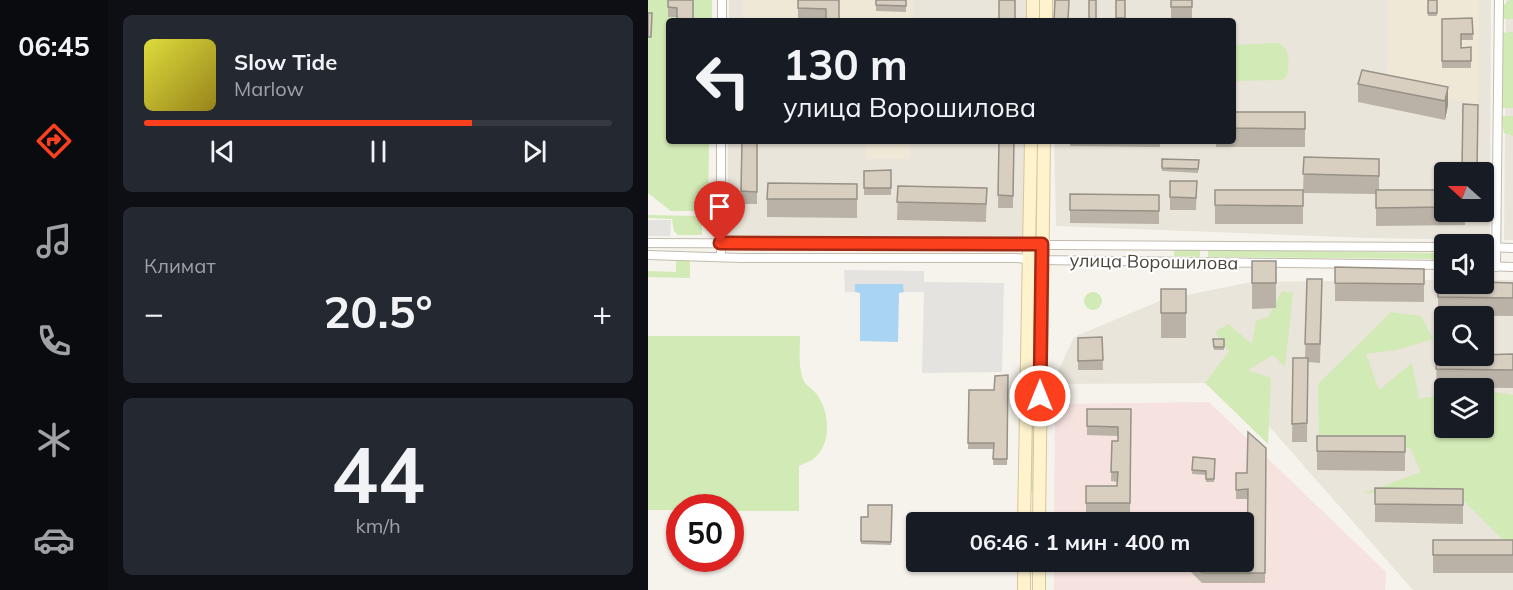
<!DOCTYPE html>
<html lang="ru">
<meta charset="utf-8">
<style>
:root{--surface:#171b24;--page:#242831;--text:#f1f3f6;--muted:#9ea1a6;--line:#363941;--accent:#fc3f1d}
body{margin:0;font-family:Mulish,sans-serif;background:var(--page);color:var(--text);height:100vh;display:flex;flex-direction:column;font-size:22px;white-space:nowrap}
*{box-sizing:border-box;margin:0}
p{font-size:20px;color:var(--muted)}
.icon{flex:none;width:33px;height:33px;fill:none;stroke:currentColor;stroke-width:2;stroke-linecap:round;stroke-linejoin:round}
.map{position:relative;flex:1;overflow:hidden}
.side{display:flex;flex-direction:column;gap:15px;padding:15px;background:#0d0f14;width:540px}
.side>*{flex:none}
.top-card{position:absolute;left:18px;top:18px;width:570px;height:126px;border-radius:6px;box-shadow:0 2px 4px #0004;background:#171b24;color:var(--text);overflow:hidden}
.needle{width:39px;rotate:291deg}
.controls{position:absolute;left:786px;top:162px;display:grid;gap:12px}
.controls a{display:grid;place-items:center;width:60px;height:60px;border-radius:6px;background:var(--surface);box-shadow:0 2px 4px #0004;font-size:30px}
.speed{position:absolute;left:18px;top:494px;display:flex;gap:12px;font-size:30px;font-weight:700;text-align:center}
.speed>*{display:grid;place-content:center;width:78px;height:78px;border-radius:50%;background:var(--surface);box-shadow:0 2px 4px #0004;line-height:1}
.speed .limit{border:9px solid #d22;background:#fff;color:#111}
.pin{position:absolute;display:grid;place-items:center;width:51px;height:51px;color:#fff;margin:-62px -26px;border-radius:50% 50% 50% 0;rotate:-45deg;box-shadow:0 0 6px #0007}
.pin .icon{rotate:45deg}
.me{position:absolute;width:66px;margin:-33px;rotate:0deg;stroke-linejoin:round;filter:drop-shadow(0 0 4px #0008)}
.turn{display:flex;align-items:center;gap:21px;height:126px;padding:0 18px;font-size:27px}
.turn .icon{width:78px;height:78px;stroke-width:2.5}
.turn b{display:block;font-size:42px;line-height:51px}
.big{font-size:45px;font-weight:700;line-height:1.1}
.side .tile{flex:1;display:flex;flex-direction:column;justify-content:center;gap:9px;min-width:0;padding:0 21px;border-radius:9px;background:var(--page)}
.side .dial{align-items:center;gap:0}
.dial b{font-size:78px;line-height:1}
.song{display:flex;align-items:center;gap:18px}
.cover{width:72px;height:72px;border-radius:9px;background:linear-gradient(135deg,hsl(60 70% 55%),hsl(50 70% 35%))}
.played{height:6px;border-radius:3px;background:linear-gradient(90deg,var(--accent) 70%,var(--line) 70%)}
.keys{display:flex;justify-content:space-around;direction:ltr}
.heat{display:flex;justify-content:space-between;align-items:center;font-size:33px;direction:ltr}
.trip{position:absolute;left:258px;top:512px;width:348px;height:60px;border-radius:6px;background:var(--surface);box-shadow:0 2px 4px #0004;font-weight:700;line-height:60px;text-align:center}
main{display:flex;flex:1;min-height:0}
.menu{display:flex;flex-direction:column;width:108px;justify-content:space-around;align-items:center;background:#090b0e;color:var(--muted)}
.menu .icon{width:42px;height:42px}
.menu .current{color:var(--accent)}
.menu b{font-size:27px;color:var(--text)}
.map>svg:first-child{display:block}
</style>
<main>
<nav class="menu">
<b>06:45</b>
<svg class="icon current" aria-label="directions" viewBox="0 0 24 24"><path d="M12 3l9 9-9 9-9-9zM9 14v-3h6M13 9l2 2-2 2"/></svg>
<svg class="icon" aria-label="music" viewBox="0 0 24 24"><path d="M9 18V5l10-2v13"/><circle cx="6" cy="18" r="3"/><circle cx="16" cy="16" r="3"/></svg>
<svg class="icon" aria-label="phone" viewBox="0 0 24 24"><path d="M5 4h4l2 5-3 2q2 4 5 5l2-3 5 2v4C11 20 4 13 5 4z"/></svg>
<svg class="icon" aria-label="climate" viewBox="0 0 24 24"><path d="M12 3v18M4 7l16 10M4 17L20 7"/></svg>
<svg class="icon" aria-label="car" viewBox="0 0 24 24"><path d="M5 17H2v-5l4-1 3-4h7l3 4 3 1v5h-3M9 17h6M6 11h13"/><circle cx="7" cy="17" r="2"/><circle cx="17" cy="17" r="2"/></svg>
</nav>
<section class="side">
<div class="tile">
<div class="song"><i class="cover"></i><div><b>Slow Tide</b><p>Marlow</p></div></div>
<div class="played"></div>
<div class="keys"><svg class="icon" aria-label="previous" viewBox="0 0 24 24"><path d="M18 5L8 12l10 7zM5 5v14"/></svg><svg class="icon" aria-label="pause" viewBox="0 0 24 24"><path d="M8 5v14M16 5v14"/></svg><svg class="icon" aria-label="next" viewBox="0 0 24 24"><path d="M6 5l10 7-10 7zM19 5v14"/></svg></div>
</div>
<div class="tile"><p>Климат</p>
<div class="heat"><a>−</a><b class="big">20.5°</b><a>+</a></div>
</div>
<div class="tile dial"><b>44</b><p>km/h</p></div>
</section>
<div class="map">
<svg width="865" height="590" viewBox="0 0 865 590">
<rect width="100%" height="100%" fill="#f6f3ec"/>
<g fill="#eae5da" fill-rule="evenodd">
<rect x="81" y="0" width="297" height="21"/>
<path d="M405,0H843L842,240L721,238L408,226L406,141H585V21H406ZM796,172H836V212H796Z"/>
<path d="M858,0H865V240H856Z"/>
<path d="M80,141H376L375,238L80,237Z"/>
<path d="M796,280V284H836V280H865V590H765L583,383L404,384L426,337L514,300L603,282ZM796,316H836V356H796ZM796,388H836V428H796Z"/>
</g>
<g fill="#efe8d6">
<rect x="95" y="0" width="170" height="21"/>
<path d="M740,0H831L830,105L739,87Z"/>
<path d="M218,141H262V159H219Z"/>
</g>
<path fill="#f6e3e0" d="M561,402L738,572L737,590H406V561H596V522H406L407,404Z"/>
<g fill="#d2eab5">
<path d="M0,0H64V21H21V141H61L60,211H23L0,193Z"/>
<path d="M861,0H865V19H855L854,7Z"/>
<path d="M865,32V108H852L853,33Z"/>
<path d="M630,43C643,48 641,64 639,76L634,80L585,81V45Z"/>
<path d="M853,116H865V136L856,133Z"/>
<path d="M0,215L54,216V235H30L26,231L24,219L0,218Z"/>
<path d="M526,250H552V257L526,256Z"/>
<path d="M560,250L796,253V259L560,257Z"/>
<path d="M28,260L42,261V278L0,277V271L28,272Z"/>
<path d="M634,291L645,293L637,367L625,355L600,370L623,378L620,444L557,383L581,351L567,332L580,324L604,344L608,321L620,317Z"/>
<circle cx="445" cy="301" r="9"/>
<path d="M743,312L773,316L785,339L749,350L718,354L731,390L764,363L771,399L796,394V428H836V390L865,395V543L853,538L816,501L762,493H716L773,472L762,448L724,441L671,443L670,384Z"/>
<path d="M0,336H152C152,349 150,366 155,379C157,386 166,389 170,396C182,414 184,446 164,460C160,462 155,464 151,466V511H83L82,507H32L31,510H0Z"/>
<path d="M384,352L388,361V491L381,492Z"/>
</g>
<g fill="#e5e3e0">
<path d="M0,220H23L22,236H0Z"/>
<path d="M196,270L276,271V282L356,283L354,372L274,373L276,292H256L255,285H207V292H197Z"/>
</g>
<path fill="#a9d4f2" d="M207,284H255L256,292L251,293L250,342L212,341V293L207,292Z"/>
<g fill="none" stroke-linecap="round" stroke-linejoin="round">
<g stroke="#c2bbae" stroke-width="10">
<g id="street">
<path d="M74,21V0"/>
<path d="M0,243L796,247"/>
<path d="M836,247L865,248"/>
<path d="M0,255L94,258H368L390,260L796,265"/>
<path d="M73,257V141"/>
<path d="M836,266L865,267"/>
<path d="M848,267L851,0"/>
</g>
</g>
<g stroke="#d6c79b" stroke-width="14">
<g id="secondary">
<path d="M385,21V0"/>
<path d="M398,21V0"/>
<path d="M376,522L383,141"/>
<path d="M391,522L396,141"/>
<path d="M376,561V590"/>
<path d="M391,590V561"/>
</g>
</g>
<use href="#street" stroke="#fff" stroke-width="8"/>
<use href="#secondary" stroke="#fff3cd" stroke-width="12"/>
</g>
<g fill="#bab2a6">
<path d="M20,0H46L29,17H20Z"/>
<path d="M150,0H191L178,19L150,18Z"/>
<path d="M228,0H258V12L228,11Z"/>
<rect x="468" y="0" width="9" height="21"/>
<rect x="523" y="0" width="21" height="20"/>
<rect x="780" y="0" width="9" height="16"/>
<path d="M824,18L825,40H813V48L823,47V68H794V19Z"/>
<path d="M20,27H21V52H19Z"/>
<path d="M710,84L800,87V105L797,120L710,102Z"/>
<path d="M815,104L830,105L829,172H814Z"/>
<path d="M585,112H657V147H568V141H585Z"/>
<path d="M94,141H109V204H93Z"/>
<rect x="120" y="141" width="65" height="1"/>
<rect x="274" y="141" width="66" height="1"/>
<path d="M351,141H366L365,208H350Z"/>
<path d="M422,141H512V147L422,146Z"/>
<path d="M656,157L731,159V190H796V212H817V225L728,226V194L655,193Z"/>
<path d="M514,159L551,160L550,173L514,171Z"/>
<path d="M243,170V195H216V171Z"/>
<path d="M522,181H549L548,210H522Z"/>
<path d="M209,184V218L119,217V199Z"/>
<path d="M250,186L339,188L338,222L249,220Z"/>
<rect x="567" y="190" width="88" height="34"/>
<path d="M422,194L511,195V224L422,223Z"/>
<path d="M604,261H628V308L604,309Z"/>
<path d="M687,267L776,269V302L687,301Z"/>
<path d="M659,279L674,297L672,363L660,362L659,442H644L645,358H657Z"/>
<path d="M790,282L865,283V316L790,315Z"/>
<rect x="513" y="289" width="25" height="49"/>
<path d="M454,337L455,370H430V338Z"/>
<path d="M565,339H576V350H566Z"/>
<path d="M789,354H865V388L788,387Z"/>
<path d="M360,375L359,465H345L346,449H320L321,390H346Z"/>
<path d="M439,409H483L482,513L438,512V486H469V482L463,481L464,441H470V436L439,435Z"/>
<path d="M669,436H757V471L669,470Z"/>
<path d="M618,448L617,583H554L542,571V561L599,557L600,499H588V490Z"/>
<path d="M545,457L567,459L566,482H558V475L544,474Z"/>
<path d="M727,488L815,489V524L727,522Z"/>
<path d="M244,505L243,545L213,544V517H220Z"/>
<rect x="785" y="540" width="80" height="33"/>
</g>
<path fill="#979187" d="M800,87V105L797,120V101Z"/>
<g fill="#d8cfc1" stroke="#979187" stroke-width="1.5">
<path d="M20,0H45V21H29V8L20,7Z"/>
<path d="M150,0H191V21H178V9L150,8Z"/>
<path d="M228,0H258V6L228,5Z"/>
<rect x="351" y="0" width="16" height="21"/>
<path d="M407,0H421L420,21H406Z"/>
<rect x="441" y="0" width="7" height="21"/>
<rect x="468" y="0" width="9" height="18"/>
<rect x="523" y="0" width="21" height="7"/>
<rect x="780" y="0" width="9" height="13"/>
<path d="M0,13H4L3,37H0Z"/>
<path d="M824,18L825,34H813V48L823,47V61H794V19Z"/>
<path d="M20,27H21V42H19Z"/>
<path d="M714,70L800,87L797,101L710,84Z"/>
<path d="M815,104L830,105L829,170H814Z"/>
<path d="M585,112H657V129L585,128Z"/>
<path d="M94,141H109V192L93,191Z"/>
<path d="M351,141H366L365,196L350,195Z"/>
<path d="M656,157L731,159V176L655,174Z"/>
<path d="M514,159L551,160L550,169L514,168Z"/>
<path d="M243,170V188H216V171Z"/>
<path d="M522,181H549L548,198L522,197Z"/>
<path d="M120,183L209,184V199H119Z"/>
<path d="M250,186L339,188L338,204L249,202Z"/>
<path d="M567,190H655V206L567,205Z"/>
<path d="M728,190H796V207L728,208Z"/>
<path d="M422,194L511,195V211L422,210Z"/>
<rect x="604" y="261" width="24" height="22"/>
<path d="M687,267L776,269V284L687,283Z"/>
<path d="M659,279H674L672,344H657Z"/>
<path d="M790,282H796V284H836V282L865,283V298L790,297Z"/>
<rect x="513" y="289" width="25" height="24"/>
<path d="M454,337L455,360L430,361V338Z"/>
<path d="M565,339H576V347H566Z"/>
<path d="M789,354H796V356L865,354V370L788,369Z"/>
<path d="M645,358H660L659,423L644,424Z"/>
<path d="M360,375L359,459H345L346,443H320L321,390H346L347,376Z"/>
<path d="M439,409H483L482,503H438V486H469L470,472H463L464,441H470V427L439,426Z"/>
<path d="M600,432L618,448L617,573H554L542,561H596V557H599L600,489L588,490V473H599Z"/>
<path d="M669,436H757V452L669,451Z"/>
<path d="M545,457L567,459L566,479H558V471L544,470Z"/>
<path d="M727,488L815,489V505L727,504Z"/>
<path d="M220,505H244L243,542L213,541V517H220Z"/>
<rect x="785" y="540" width="80" height="15"/>
</g>
<g fill="none" stroke-linecap="round" stroke-linejoin="round">
<g stroke="#a42913" stroke-width="15">
<path id="route" d="M72,243L394,244L392,396"/>
</g>
<use href="#route" stroke="#fc3f1d" stroke-width="10"/>
</g>
<g text-anchor="middle" stroke-width="4.5" stroke-linejoin="round" paint-order="stroke">
<g font-size="18" fill="#4b4439" stroke="#fff">
<text transform="translate(506 262) rotate(1)" y="6">улица Ворошилова</text>
</g>
</g>
</svg>
<div class="controls">
<a><svg class="needle" viewBox="-14 -14 28 28"><path d="M0-13l5 13h-10z" fill="#e53935"/><path d="M0 13l5-13h-10z" fill="#9ea1a6"/></svg></a>
<a><svg class="icon" aria-label="sound" viewBox="0 0 24 24"><path d="M4 9h4l5-4v14l-5-4H4zM17 9q2 3 0 6"/></svg></a>
<a><svg class="icon" aria-label="search" viewBox="0 0 24 24"><circle cx="10" cy="10" r="6"/><path d="M15 15l6 6"/></svg></a>
<a><svg class="icon" aria-label="layers" viewBox="0 0 24 24"><path d="M12 4l9 5-9 5-9-5zM3 14l9 5 9-5"/></svg></a>
</div>
<div class="speed"><div class="limit">50</div></div>
<div class="pin" style="left:72px;top:243px;background:#d93025"><svg class="icon" aria-label="arrive" viewBox="0 0 24 24"><path d="M6 21V4h12l-3 4 3 4H6"/></svg></div>
<svg class="me" style="left:392px;top:396px" viewBox="-20 -20 40 40"><circle r="17" fill="#fc3f1d" stroke="#fff" stroke-width="3"/><path d="M0-11L8 9 0 5-8 9z" fill="#fff"/></svg>
<div class="trip">06:46 · 1 мин · 400 m</div>
<div class="top-card">
<div class="turn"><svg class="icon" aria-label="left" viewBox="0 0 24 24"><path d="M17 20v-9H6M10 6l-5 5 5 5"/></svg><div><b>130 m</b>улица Ворошилова</div></div>
</div>
</div>
</main>
